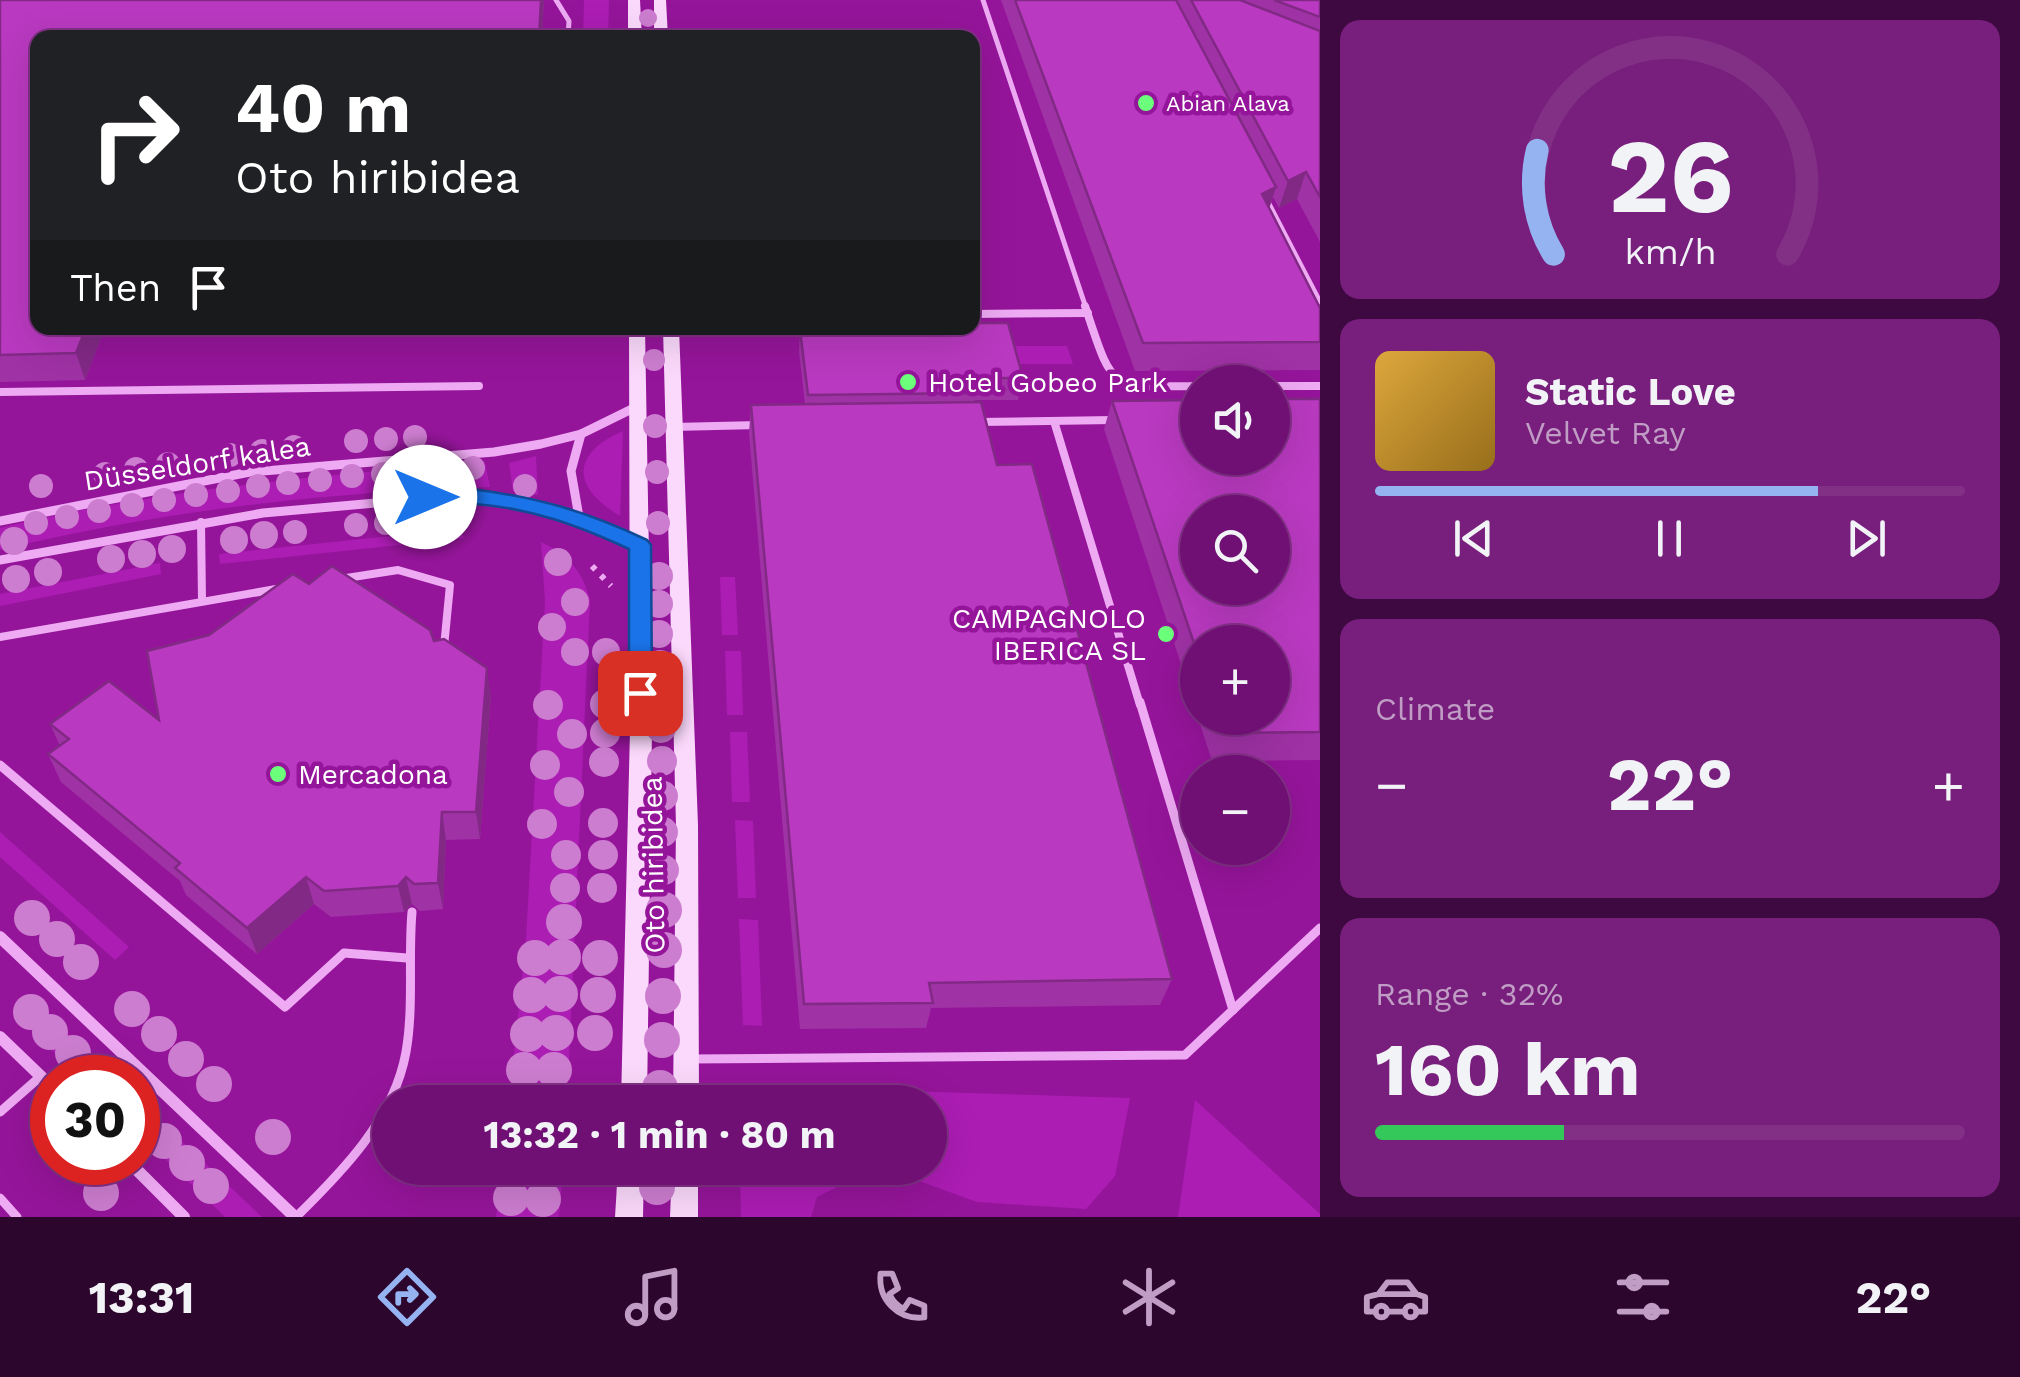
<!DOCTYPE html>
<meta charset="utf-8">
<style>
:root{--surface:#701074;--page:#781e7c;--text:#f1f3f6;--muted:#c09dc5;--line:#823086;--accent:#95b2f1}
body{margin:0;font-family:"Work Sans",sans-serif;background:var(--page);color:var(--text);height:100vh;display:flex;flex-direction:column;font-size:38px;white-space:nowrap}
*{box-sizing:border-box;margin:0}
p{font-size:32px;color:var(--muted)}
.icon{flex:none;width:55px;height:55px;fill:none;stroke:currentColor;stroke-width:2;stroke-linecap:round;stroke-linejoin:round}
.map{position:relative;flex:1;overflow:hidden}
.panel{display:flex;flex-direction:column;gap:20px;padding:20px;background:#3e0940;width:700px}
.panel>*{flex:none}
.top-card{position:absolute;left:30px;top:30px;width:950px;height:305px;border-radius:20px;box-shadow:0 10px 40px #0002,0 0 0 2px var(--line);background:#202124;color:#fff;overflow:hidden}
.tools{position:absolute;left:1180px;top:365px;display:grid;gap:20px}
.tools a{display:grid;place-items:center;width:110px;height:110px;border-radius:50%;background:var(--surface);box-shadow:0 10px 40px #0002,0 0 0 2px var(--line);font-size:50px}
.speed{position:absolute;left:30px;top:1055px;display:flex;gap:20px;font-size:50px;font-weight:700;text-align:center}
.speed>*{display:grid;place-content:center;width:130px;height:130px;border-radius:50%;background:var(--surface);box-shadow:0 10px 40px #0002,0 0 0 2px var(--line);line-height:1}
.speed .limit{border:15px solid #d22;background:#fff;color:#111}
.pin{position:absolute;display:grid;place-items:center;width:85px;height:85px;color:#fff;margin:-42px;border-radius:20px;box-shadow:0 5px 15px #0006}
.me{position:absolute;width:110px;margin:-55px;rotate:90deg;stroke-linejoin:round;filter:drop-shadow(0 0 8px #0008)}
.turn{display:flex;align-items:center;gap:35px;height:210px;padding:0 40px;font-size:45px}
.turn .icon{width:130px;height:130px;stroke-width:2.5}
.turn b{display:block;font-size:70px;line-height:85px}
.then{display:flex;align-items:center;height:95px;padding:0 40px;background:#0003;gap:20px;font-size:38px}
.big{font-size:75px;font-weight:700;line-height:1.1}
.panel .card{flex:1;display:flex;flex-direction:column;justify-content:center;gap:15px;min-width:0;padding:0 35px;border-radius:20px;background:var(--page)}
.panel .dial{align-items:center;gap:0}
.dial svg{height:260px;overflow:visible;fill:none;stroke:var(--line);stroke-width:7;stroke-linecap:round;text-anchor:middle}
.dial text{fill:var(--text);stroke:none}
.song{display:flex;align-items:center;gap:30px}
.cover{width:120px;height:120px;border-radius:15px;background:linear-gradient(135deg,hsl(40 70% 55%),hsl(40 70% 35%))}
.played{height:10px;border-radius:5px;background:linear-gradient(90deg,var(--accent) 75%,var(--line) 75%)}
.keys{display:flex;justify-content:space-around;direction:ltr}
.heat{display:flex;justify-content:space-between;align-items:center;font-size:55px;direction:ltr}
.charge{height:15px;border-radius:8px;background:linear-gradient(90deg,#34c759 32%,var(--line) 0)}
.trip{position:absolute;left:372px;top:1085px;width:575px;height:100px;border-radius:50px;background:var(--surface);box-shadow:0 10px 40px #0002,0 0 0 2px var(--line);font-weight:700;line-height:100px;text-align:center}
.tabs{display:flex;height:160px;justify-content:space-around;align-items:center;background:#2d062e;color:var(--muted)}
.tabs .icon{width:70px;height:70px}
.tabs .current{color:var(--accent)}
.tabs b{font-size:45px;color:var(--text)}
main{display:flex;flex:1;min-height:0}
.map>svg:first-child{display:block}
</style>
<main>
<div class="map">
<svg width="1320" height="1217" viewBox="0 0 1320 1217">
<rect width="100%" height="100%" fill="#95159a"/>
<g fill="#ac1db4">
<path d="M584,0H609L608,37H583Z"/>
<path d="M1004,346H1067L1073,364H1009Z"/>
<path d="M623,431L620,516C572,488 570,454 623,431Z"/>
<path d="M536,456L538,495L513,491L509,463Z"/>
<path d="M485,462L490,487C326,492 159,511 0,550V528C159,489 322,475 485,462Z"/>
<path d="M456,529L465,538L220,564L219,554Z"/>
<path d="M541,542C568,555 583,571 590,600L567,1102H509L526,939L545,601Z"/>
<path d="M160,563L161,574L0,606V594Z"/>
<path d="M720,577H735L738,635H722Z"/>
<path d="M725,651H741L743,715H727Z"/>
<path d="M730,732H747L750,802H732Z"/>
<path d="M735,820L753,821L756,898H738Z"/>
<path d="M0,832L129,947L115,960L0,857Z"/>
<path d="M739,919L758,920L762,1026L743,1025Z"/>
<path d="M32,1000L114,1077H80L13,1013Z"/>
<path d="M740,1086L1130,1098L1115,1176L1086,1209L977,1202L908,1177L851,1180L817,1197L811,1217H741L740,1168H930V1102H740Z"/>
<path d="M138,1100L262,1217H225L138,1133Z"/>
<path d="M1195,1100L1320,1214V1217H1178Z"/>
<path d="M502,1168H563L559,1217H496Z"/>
</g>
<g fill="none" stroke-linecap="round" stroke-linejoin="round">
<path stroke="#eeaaf3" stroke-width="6" stroke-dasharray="5 8" stroke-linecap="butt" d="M592,566L611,586"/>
<g stroke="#eeaaf3" stroke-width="5">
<path d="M556,0L569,21L568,38"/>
<path d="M983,0L1086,308"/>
<path d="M1267,200L1320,302"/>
</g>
<g stroke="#eeaaf3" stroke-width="8">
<path d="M1085,306C1114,392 1107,387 1198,386"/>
<path d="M972,314L1088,313"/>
<path d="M1272,386H1320"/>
<path d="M0,392L479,386"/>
<path d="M1054,421L1140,705"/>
<path d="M978,422L1114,420"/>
<path d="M673,427L759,425"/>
<path d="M201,522L202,601"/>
<path d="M340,579L398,570L450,585L444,647"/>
<path d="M0,637L276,589"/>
</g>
<g stroke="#eeaaf3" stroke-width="9">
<path d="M1140,702L1233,1010"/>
<path d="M0,765L285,1007L344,953L407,958"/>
<path d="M690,1059L1185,1055L1320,928"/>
<path d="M0,1112L41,1076"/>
<path d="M0,1198L17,1217"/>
<path d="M296,1217C343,1171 394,1119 406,1052C414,1006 408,958 412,912"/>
</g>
<g stroke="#eeaaf3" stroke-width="9">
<path d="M579,517L571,471L581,434"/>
<path d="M0,521L250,472L494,452L541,444L581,434L638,406"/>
<path d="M0,560L263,513L443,497L488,498L548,507L640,545"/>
</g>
<g stroke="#eeaaf3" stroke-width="12">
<path d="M0,937L295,1217"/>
<path d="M0,1037L52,1087"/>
<path d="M129,1162L184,1217"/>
</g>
<g fill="#fbd9fc" fill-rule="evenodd">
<path d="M628,0H640L642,38H628Z"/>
<path d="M654,0H666L668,38H654Z"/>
<path d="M629,328H645L652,730L647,1102H621L630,730Z"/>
<path d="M663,328H679L698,825L699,1102H673L676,825Z"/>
<path d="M618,1168H644L643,1217H615Z"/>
<path d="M672,1168H698V1217H670Z"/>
</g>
</g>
<g fill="#cd7dd0">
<circle cx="648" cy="18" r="9"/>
<circle cx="654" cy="360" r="11"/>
<circle cx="655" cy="426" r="12"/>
<circle cx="415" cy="437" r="12"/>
<circle cx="386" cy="439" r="12"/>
<circle cx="356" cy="441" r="12"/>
<circle cx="294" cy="447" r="12"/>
<circle cx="262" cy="451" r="12"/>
<circle cx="230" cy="455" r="12"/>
<circle cx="168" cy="464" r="12"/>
<circle cx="473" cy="468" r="12"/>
<circle cx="136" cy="469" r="12"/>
<circle cx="443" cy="469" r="12"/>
<circle cx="414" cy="472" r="12"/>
<circle cx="657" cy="472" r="12"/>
<circle cx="105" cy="474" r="12"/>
<circle cx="383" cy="474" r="12"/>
<circle cx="352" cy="476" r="12"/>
<circle cx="320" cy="480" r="12"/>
<circle cx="288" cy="483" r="12"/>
<circle cx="41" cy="486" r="12"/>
<circle cx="258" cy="486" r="12"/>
<circle cx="525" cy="486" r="12"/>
<circle cx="228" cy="491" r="12"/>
<circle cx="196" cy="495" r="12"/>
<circle cx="164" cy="500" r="12"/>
<circle cx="132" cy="505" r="12"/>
<circle cx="99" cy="511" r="12"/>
<circle cx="67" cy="517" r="12"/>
<circle cx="416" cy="521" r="12"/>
<circle cx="36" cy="523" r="12"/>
<circle cx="386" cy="523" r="12"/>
<circle cx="658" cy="523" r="12"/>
<circle cx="356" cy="525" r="12"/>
<circle cx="295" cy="532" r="12"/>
<circle cx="264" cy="535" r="14"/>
<circle cx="234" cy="540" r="14"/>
<circle cx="14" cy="541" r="14"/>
<circle cx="172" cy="549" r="14"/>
<circle cx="142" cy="554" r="14"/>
<circle cx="111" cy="559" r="14"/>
<circle cx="558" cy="562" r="14"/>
<circle cx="48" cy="572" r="14"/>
<circle cx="659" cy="576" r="14"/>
<circle cx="16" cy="579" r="14"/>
<circle cx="575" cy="602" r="14"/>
<circle cx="659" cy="604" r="14"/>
<circle cx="552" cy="627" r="14"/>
<circle cx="659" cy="634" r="14"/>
<circle cx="575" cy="652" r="14"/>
<circle cx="606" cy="652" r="14"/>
<circle cx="660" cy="664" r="14"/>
<circle cx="661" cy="695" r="15"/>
<circle cx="605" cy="704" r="15"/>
<circle cx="548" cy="705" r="15"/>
<circle cx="661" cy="728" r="15"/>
<circle cx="605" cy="733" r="15"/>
<circle cx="572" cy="734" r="15"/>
<circle cx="662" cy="761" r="15"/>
<circle cx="604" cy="762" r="15"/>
<circle cx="545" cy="765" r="15"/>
<circle cx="569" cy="792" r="15"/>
<circle cx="663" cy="796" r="15"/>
<circle cx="603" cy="823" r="15"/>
<circle cx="542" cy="824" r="15"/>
<circle cx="663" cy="832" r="15"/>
<circle cx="566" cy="855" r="15"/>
<circle cx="603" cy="855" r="15"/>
<circle cx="664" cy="870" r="15"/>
<circle cx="565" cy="888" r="15"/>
<circle cx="602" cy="888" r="15"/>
<circle cx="664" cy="910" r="18"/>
<circle cx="32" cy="918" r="18"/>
<circle cx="564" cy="922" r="18"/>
<circle cx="57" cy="939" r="18"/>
<circle cx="664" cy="950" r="18"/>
<circle cx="563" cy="957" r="18"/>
<circle cx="535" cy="958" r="18"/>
<circle cx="600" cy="958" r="18"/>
<circle cx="81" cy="962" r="18"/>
<circle cx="560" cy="994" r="18"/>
<circle cx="531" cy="995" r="18"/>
<circle cx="598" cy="995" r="18"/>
<circle cx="663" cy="996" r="18"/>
<circle cx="132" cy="1009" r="18"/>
<circle cx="31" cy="1012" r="18"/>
<circle cx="50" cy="1032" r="18"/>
<circle cx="556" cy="1033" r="18"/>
<circle cx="595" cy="1033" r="18"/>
<circle cx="159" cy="1034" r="18"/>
<circle cx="528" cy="1034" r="18"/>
<circle cx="662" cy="1040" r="18"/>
<circle cx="73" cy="1053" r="18"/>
<circle cx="186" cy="1059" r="18"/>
<circle cx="524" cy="1070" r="18"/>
<circle cx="554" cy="1070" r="18"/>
<circle cx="214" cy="1084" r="18"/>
<circle cx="660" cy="1088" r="18"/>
<circle cx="273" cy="1137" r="18"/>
<circle cx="164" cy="1141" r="18"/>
<circle cx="187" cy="1163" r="18"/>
<circle cx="211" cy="1186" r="18"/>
<circle cx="657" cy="1187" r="18"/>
<circle cx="101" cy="1193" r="18"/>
<circle cx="511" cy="1198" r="18"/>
<circle cx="543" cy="1199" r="18"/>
</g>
<g fill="#9f32a5">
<path d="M0,0H544L542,38H38V328H105L85,380L0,382Z"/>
<path d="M1001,0H1320V242L1297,199L1279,208L1273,197L1269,209L1320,308V370L1135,371Z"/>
<path d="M831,328H972L1023,378L1018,400H975V402L1172,979L1160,1005L931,1008L926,1028L800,1029L749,433L751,405L805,404L799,352L800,330H831Z"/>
<path d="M1320,399V760L1212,761L1198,718H1272L1198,642V716L1104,429L1112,401Z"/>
<path d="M309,584L434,641L491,696L480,839L446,840L443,909L420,911L412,904L404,912L331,917L314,904L257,954L186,895L180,881L61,782L48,754L60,746L50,724L159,720L209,635Z"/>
</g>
<g fill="#822986">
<path d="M541,0H544L542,38H539Z"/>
<path d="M1306,172L1297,199L1279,208L1288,181Z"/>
<path d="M1276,187L1267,214L1262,194Z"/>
<path d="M86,328H105L85,380L76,353Z"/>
<path d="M487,668L491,696L480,839L476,812Z"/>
<path d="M442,812L446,840L443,909L438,883Z"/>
<path d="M306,877L314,904L257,954L247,928Z"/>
<path d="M406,877L412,904L404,912L398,886Z"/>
</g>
<g fill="#b93ac0" stroke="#822986" stroke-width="2.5" fill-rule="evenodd">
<path d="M0,0H541L539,38H38V328H86L76,353L0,355Z"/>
<path d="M1015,0H1176L1276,187L1262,194L1320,308V342L1143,343Z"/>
<path d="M1191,0H1240L1320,31V197L1306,172L1288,181Z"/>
<path d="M1274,0H1320V17Z"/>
<path d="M972,323H1008L1023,378H973L977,393L808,395L800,330H832V328H972Z"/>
<path d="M1272,399H1320V732L1224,733L1219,718H1272V642H1198V655L1112,401L1198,400V458H1272ZM1198,512H1272V588H1198Z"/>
<path d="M981,402L997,465L1032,464L1172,979L929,983L933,1003L804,1004L751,405Z"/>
<path d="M332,566L430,630L434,641L444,639L487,668L476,812H442L438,883L414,884L406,877L398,886L324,891L306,877L247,928L175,868L180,863L48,754L69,739L50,724L109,681L159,720L147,651L209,635L293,574L309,584Z"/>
</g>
<path fill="#1a73e8" stroke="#114b97" stroke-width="2.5" d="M472,489C540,498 586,511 647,540L651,545L652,693L649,699H632L629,693V549C577,525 531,508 474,504C456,503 427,511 415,497L425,490Z"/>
<g fill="#6cff7b" stroke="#95159a" stroke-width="4">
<circle cx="1146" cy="103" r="10"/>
<circle cx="908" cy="382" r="10"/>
<circle cx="1166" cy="634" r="10"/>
<circle cx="278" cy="774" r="10"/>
</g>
<g text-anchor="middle" stroke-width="9" stroke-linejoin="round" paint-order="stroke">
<g font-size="22" fill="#fff" stroke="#95159a" text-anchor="start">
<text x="1166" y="111">Abian Alava</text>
</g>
<g font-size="28" fill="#fff" stroke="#95159a" text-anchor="start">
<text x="928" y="392">Hotel Gobeo Park</text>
<text x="1146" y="628" text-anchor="end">CAMPAGNOLO<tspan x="1146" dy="32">IBERICA SL</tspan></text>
<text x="298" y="784">Mercadona</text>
</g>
<g font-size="28" fill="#fff" stroke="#95159a">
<text transform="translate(197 463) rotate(-9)" y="10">Düsseldorf kalea</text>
<text transform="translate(653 865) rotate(-91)" y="10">Oto hiribidea</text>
</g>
</g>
</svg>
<div class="tools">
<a><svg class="icon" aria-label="sound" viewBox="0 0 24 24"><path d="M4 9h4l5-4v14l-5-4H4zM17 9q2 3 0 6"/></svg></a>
<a><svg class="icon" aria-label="search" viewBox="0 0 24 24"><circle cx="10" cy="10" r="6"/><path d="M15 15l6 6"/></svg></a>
<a>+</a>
<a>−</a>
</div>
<div class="speed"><div class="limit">30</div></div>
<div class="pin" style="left:640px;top:693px;background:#d93025"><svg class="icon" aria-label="arrive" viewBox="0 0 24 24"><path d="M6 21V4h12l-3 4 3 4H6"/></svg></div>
<svg class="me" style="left:425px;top:497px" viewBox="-20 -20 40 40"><circle r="19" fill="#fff"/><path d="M0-13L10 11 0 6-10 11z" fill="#1a73e8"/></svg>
<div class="trip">13:32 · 1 min · 80 m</div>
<div class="top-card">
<div class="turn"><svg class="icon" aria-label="right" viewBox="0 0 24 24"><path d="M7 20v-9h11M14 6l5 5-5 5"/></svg><div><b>40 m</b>Oto hiribidea</div></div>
<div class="then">Then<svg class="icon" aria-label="arrive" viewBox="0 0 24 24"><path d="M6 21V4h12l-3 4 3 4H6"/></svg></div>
</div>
</div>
<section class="panel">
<div class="card dial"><svg viewBox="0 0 100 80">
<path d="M14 69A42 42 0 1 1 86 69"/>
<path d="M14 69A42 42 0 0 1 9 37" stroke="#95b2f1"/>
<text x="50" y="56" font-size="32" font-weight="700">26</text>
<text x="50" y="72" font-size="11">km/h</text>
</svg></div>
<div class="card">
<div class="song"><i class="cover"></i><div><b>Static Love</b><p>Velvet Ray</p></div></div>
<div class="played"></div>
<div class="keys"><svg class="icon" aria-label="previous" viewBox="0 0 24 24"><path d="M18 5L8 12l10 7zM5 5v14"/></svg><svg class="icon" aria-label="pause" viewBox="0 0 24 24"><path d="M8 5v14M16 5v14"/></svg><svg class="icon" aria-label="next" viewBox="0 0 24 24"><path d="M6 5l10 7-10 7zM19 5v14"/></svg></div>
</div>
<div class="card"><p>Climate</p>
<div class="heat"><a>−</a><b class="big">22°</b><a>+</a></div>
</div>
<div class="card"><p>Range · 32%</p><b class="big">160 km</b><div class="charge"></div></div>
</section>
</main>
<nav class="tabs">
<b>13:31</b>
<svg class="icon current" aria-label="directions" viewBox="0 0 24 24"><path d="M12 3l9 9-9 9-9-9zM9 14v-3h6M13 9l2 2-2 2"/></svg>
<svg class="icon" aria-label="music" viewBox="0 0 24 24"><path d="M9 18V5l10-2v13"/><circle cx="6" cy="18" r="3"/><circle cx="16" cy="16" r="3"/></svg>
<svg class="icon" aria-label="phone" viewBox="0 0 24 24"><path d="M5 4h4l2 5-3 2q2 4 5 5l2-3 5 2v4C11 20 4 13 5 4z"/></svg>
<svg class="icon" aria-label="climate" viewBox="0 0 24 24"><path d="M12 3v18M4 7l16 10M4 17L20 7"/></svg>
<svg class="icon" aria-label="car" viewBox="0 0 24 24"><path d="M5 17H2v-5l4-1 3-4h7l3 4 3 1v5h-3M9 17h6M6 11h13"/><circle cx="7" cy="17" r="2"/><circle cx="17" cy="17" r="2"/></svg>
<svg class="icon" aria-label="filters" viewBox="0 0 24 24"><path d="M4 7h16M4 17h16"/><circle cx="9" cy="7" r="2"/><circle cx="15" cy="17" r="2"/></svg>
<b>22°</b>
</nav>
